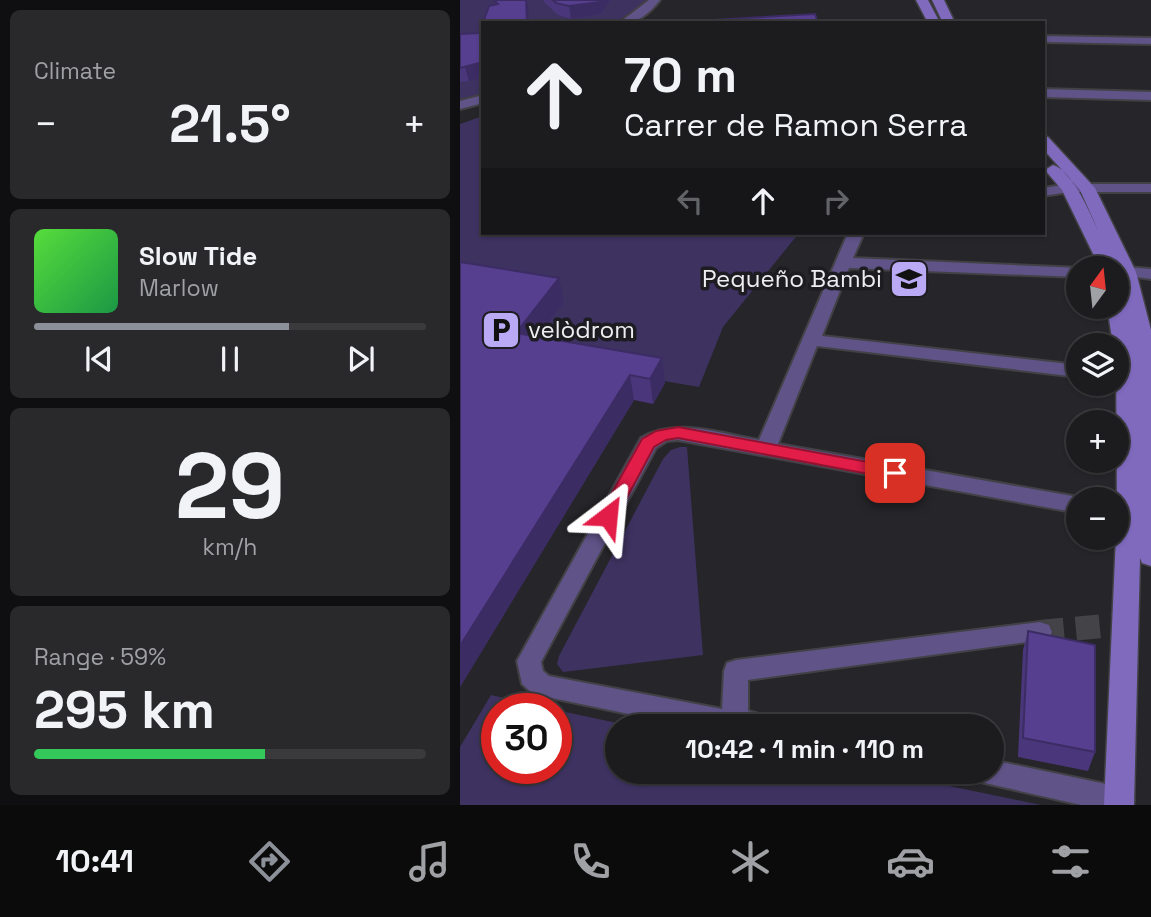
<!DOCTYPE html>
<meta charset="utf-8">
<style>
:root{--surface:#1c1c1f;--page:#29292c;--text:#f1f3f6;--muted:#a0a1a4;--line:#3a3a3d;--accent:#8c9099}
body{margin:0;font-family:"Space Grotesk",sans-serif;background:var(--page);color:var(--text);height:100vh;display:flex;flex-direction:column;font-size:26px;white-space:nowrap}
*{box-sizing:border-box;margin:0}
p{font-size:23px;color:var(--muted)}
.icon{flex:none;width:38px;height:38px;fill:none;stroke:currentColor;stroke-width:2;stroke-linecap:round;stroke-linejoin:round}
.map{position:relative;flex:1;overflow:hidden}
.sheet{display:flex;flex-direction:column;gap:10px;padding:10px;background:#0f0f11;width:460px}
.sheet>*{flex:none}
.hud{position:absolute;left:21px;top:21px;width:564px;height:214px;border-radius:0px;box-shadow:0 2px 5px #0004,0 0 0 2px var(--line);background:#1c1c1f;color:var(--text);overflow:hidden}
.needle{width:46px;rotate:15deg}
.tools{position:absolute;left:606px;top:256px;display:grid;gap:14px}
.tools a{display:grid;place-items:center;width:63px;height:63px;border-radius:50%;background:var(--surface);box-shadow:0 2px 5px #0004,0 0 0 2px var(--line);font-size:35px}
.speed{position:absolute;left:21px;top:693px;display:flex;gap:14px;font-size:35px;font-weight:700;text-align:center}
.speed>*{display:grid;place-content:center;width:91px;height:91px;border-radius:50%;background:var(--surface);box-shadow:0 2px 5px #0004,0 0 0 2px var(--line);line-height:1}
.speed .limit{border:10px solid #d22;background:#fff;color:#111}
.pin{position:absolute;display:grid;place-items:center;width:60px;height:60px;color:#fff;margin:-30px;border-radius:14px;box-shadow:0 4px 10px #0006}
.me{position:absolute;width:77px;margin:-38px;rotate:29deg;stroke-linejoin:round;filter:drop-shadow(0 0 5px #0008)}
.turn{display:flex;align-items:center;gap:24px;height:147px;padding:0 28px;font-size:32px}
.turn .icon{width:91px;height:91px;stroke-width:2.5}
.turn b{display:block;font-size:49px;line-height:60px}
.lanes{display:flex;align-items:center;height:66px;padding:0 28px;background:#0003;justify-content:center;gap:35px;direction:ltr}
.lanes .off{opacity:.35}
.big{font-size:52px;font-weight:700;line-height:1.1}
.sheet .card{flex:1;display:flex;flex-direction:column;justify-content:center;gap:10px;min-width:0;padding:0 24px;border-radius:10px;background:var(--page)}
.sheet .dial{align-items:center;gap:0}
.dial b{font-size:91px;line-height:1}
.song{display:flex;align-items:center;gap:21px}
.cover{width:84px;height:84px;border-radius:10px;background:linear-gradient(135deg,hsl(110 70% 55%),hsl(140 70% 35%))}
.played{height:7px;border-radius:4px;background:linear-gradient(90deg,var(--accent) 65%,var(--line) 65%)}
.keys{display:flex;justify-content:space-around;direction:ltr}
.heat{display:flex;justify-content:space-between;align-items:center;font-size:38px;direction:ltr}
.charge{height:10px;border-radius:5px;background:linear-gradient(90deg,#34c759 59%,var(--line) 0)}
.trip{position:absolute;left:145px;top:714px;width:399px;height:70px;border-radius:35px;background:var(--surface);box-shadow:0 2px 5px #0004,0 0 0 2px var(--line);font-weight:700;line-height:70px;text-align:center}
.menu{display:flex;height:112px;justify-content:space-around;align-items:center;background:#0b0b0c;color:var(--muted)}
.menu .icon{width:49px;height:49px}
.menu .active{color:var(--accent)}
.menu b{font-size:32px;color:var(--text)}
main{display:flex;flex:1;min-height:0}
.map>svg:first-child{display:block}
</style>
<main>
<section class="sheet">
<div class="card"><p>Climate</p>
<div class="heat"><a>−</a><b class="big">21.5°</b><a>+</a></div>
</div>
<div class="card">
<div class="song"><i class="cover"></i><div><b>Slow Tide</b><p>Marlow</p></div></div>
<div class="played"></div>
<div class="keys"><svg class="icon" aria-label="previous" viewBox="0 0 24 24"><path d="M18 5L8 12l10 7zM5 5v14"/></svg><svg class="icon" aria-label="pause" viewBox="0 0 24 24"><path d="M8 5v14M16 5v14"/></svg><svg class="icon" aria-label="next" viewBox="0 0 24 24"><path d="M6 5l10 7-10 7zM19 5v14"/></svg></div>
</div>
<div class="card dial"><b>29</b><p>km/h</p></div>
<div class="card"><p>Range · 59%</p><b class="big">295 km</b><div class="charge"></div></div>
</section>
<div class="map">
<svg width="691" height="805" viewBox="0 0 691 805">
<rect width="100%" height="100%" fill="#262529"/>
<g fill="#3e3261">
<path d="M0,0H189L155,23H23V94L0,100Z"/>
<path d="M23,116V233H339L263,327L239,387L62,357L0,285V124Z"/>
<path d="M220,447H227L243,655L103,672L97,664L99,656L203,459L211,450Z"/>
<path d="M31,695L89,709H37V768H96V710L171,726H158V772H422L581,805H0V747Z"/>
</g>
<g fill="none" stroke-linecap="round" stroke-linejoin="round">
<path stroke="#444347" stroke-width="24" stroke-dasharray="24 12" stroke-linecap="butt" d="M580,632L665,624"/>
<g stroke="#424145" stroke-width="4">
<g id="street">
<path d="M189,0H200C188,15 178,23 159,23Z"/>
<path d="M583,36L691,38V44L583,42Z"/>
<path d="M583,89L691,92V100L583,97Z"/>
<path d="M23,95V103L0,109V101Z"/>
<path d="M609,184H691V192H609L583,196V188Z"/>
<path d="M388,233H404L393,258L621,268H618V277L389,268L362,336L618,365V377L357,346L318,444L618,497L624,499H618V513L218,440L207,441L196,448L81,662L83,671L89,676L262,709L264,671L267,663L276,660L580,622L589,625L592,632L589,639L288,680V711L314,718L318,726H226L73,694L62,684L57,661L181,438C217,417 260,434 299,440Z"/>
<path d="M667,267L691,269V279L661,275L659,272Z"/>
<path d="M532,760L660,787L670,791L674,800L672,805H621L516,781L513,772H532Z"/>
</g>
</g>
<g stroke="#424145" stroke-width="3">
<g id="secondary">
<path d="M456,0H468L480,23H468Z"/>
<path d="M472,0H484L495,23H483Z"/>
<path d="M583,136L588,137L635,188L676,272L691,330V566L682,563L680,558L674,805H644L657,514L656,345H653L647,306H656V296L665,301L656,268H640L602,190L585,170L593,165C613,171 629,212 638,230L620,190L583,149Z"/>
</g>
</g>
<use href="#street" fill="#5f5387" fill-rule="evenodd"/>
<use href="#secondary" fill="#7f6abe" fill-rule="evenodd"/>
</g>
<g fill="#4a367b">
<path d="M83,0H150L141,14L111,19L98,15L84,2Z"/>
<path d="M0,34L9,81L0,82Z"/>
<path d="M0,262L104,302L78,336L205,383L193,404L174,400L0,687Z"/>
<path d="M568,631L635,752L628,771L558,757L563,650Z"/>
</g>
<g fill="#3c2c64">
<path d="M66,0L68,5L69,23H67Z"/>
<path d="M141,0H150L141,14L111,19L109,6Z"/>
<path d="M23,62V77L9,81L5,67Z"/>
<path d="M99,278L104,302L62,357L56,333Z"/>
<path d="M202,358L205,383L193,404L190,379Z"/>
<path d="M170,375L174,400L0,687V646Z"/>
</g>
<g fill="#563f8f" stroke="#3c2c64" stroke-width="2">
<path d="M34,0H66L67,23H23L29,6L38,4Z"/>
<path d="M93,0H141L140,2L109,6L96,3Z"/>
<path d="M355,14L358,23H202Z"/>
<path d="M23,24V62L0,68V34L20,33Z"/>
<path d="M0,262L99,278L56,333L202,358L190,379L170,375L0,646Z"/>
<path d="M568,631L635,645V752L563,738Z"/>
</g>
<path fill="#e11d48" stroke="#92132f" stroke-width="2" d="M218,427L435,467L444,473L435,479L218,438L206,440L194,447L155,520H142L139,516L182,439L196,431Z"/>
<defs>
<g id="school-square" transform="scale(2.0125)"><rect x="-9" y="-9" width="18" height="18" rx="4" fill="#baaaf6" stroke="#1d1c20"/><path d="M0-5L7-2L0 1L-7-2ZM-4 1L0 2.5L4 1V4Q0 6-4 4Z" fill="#111"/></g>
<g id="parking-square" transform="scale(2.0125)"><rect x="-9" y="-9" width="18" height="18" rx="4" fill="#baaaf6" stroke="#1d1c20"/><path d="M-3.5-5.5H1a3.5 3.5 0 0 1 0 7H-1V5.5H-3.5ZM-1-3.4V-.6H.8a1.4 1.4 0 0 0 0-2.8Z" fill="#111"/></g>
</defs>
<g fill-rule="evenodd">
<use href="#school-square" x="449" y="279"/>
<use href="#parking-square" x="41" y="330"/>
</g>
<g text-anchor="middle" stroke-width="7" stroke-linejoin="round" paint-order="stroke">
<g font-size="24" fill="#eeeef1" stroke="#1d1c20" text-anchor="end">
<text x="422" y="287">Pequeño Bambi</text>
<text x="68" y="338" text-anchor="start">velòdrom</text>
</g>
</g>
</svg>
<div class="tools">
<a><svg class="needle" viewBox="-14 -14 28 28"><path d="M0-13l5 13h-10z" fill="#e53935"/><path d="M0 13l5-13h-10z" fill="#a0a1a4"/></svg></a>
<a><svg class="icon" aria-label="layers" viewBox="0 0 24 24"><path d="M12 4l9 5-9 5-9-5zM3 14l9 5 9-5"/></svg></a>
<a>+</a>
<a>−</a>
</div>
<div class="speed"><div class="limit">30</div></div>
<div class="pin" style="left:435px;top:473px;background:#d93025"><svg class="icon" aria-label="arrive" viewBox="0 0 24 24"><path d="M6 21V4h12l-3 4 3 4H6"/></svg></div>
<svg class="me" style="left:148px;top:516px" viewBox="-20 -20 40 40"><path d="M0-17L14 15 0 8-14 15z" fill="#e11d48" stroke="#fff" stroke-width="4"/></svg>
<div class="trip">10:42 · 1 min · 110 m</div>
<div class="hud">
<div class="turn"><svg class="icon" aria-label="ahead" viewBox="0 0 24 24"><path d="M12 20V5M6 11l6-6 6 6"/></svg><div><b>70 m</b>Carrer de Ramon Serra</div></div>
<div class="lanes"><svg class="icon off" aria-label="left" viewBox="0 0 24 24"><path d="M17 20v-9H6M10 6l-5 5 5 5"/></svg><svg class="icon" aria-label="ahead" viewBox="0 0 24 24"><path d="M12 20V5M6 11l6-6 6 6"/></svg><svg class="icon off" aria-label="right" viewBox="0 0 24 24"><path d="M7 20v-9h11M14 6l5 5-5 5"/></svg></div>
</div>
</div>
</main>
<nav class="menu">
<b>10:41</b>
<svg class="icon active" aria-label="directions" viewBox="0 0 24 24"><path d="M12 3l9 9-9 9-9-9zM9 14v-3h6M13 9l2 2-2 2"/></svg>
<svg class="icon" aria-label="music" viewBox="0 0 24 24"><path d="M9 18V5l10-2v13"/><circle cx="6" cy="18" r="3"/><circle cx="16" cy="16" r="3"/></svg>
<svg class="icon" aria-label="phone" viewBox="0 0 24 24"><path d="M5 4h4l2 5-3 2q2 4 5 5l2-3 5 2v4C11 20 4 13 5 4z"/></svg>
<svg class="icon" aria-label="climate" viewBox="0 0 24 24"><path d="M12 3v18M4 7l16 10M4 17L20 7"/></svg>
<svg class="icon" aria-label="car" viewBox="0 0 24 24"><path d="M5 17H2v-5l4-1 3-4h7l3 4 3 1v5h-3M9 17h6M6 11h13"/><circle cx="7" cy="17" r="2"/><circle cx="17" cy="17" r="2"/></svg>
<svg class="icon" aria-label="filters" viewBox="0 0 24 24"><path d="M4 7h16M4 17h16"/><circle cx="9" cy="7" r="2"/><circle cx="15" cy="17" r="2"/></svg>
</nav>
